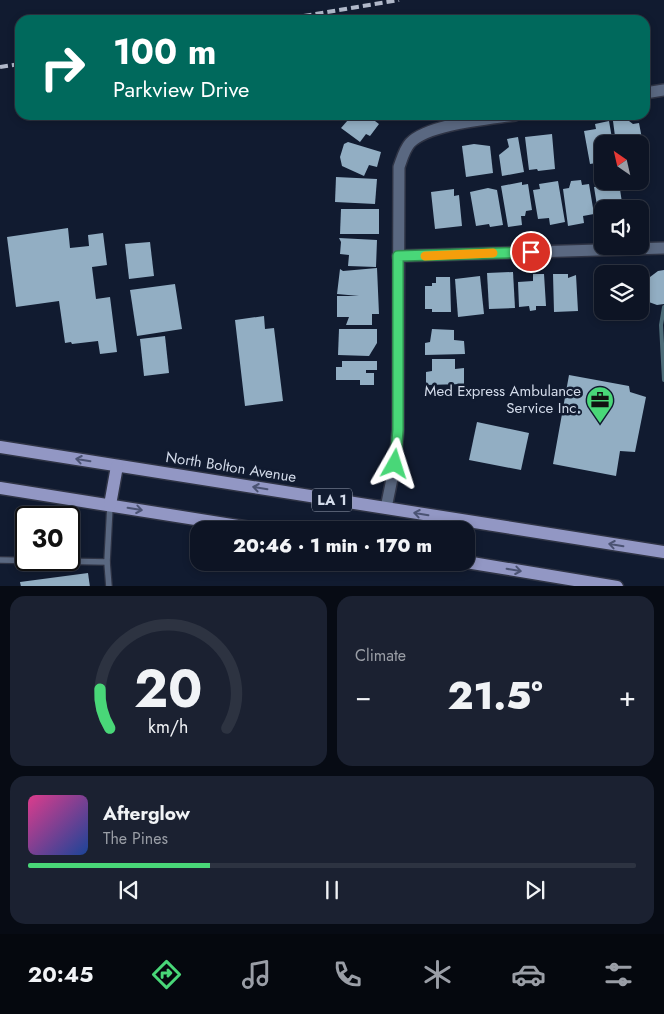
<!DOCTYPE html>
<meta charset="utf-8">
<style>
:root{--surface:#0d1424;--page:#1b2131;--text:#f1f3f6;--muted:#9a9ea6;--line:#2d3341;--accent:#49d778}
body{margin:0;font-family:Jost,sans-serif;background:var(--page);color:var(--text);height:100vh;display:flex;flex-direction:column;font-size:19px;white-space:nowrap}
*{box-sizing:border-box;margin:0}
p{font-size:16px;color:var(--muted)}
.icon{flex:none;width:28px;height:28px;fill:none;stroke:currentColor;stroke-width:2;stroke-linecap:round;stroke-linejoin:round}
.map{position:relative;height:586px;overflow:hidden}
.panel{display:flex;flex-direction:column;gap:10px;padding:10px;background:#070b14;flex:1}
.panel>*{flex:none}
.hud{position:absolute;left:15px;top:15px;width:635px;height:105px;border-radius:15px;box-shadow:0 2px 8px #0003,0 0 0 1px var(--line);background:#00695c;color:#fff;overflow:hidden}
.needle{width:32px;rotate:326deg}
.controls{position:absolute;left:594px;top:135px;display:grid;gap:10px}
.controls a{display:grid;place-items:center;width:55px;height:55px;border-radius:10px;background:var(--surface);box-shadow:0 2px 8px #0003,0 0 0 1px var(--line);font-size:25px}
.speed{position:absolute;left:15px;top:506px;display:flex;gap:10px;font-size:25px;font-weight:700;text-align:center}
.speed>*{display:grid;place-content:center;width:65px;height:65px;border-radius:50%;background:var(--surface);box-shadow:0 2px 8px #0003,0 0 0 1px var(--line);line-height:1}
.speed .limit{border:2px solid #111;border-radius:8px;background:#fff;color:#111}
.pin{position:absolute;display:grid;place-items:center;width:42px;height:42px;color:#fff;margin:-21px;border:2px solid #fff;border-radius:50%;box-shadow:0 1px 5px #0007}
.me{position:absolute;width:55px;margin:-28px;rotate:6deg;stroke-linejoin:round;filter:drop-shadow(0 0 4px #0008)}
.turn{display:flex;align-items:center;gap:18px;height:105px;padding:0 15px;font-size:22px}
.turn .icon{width:65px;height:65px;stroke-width:2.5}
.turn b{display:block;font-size:35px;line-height:42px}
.big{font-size:38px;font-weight:800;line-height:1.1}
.panel .widget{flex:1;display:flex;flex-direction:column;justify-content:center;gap:8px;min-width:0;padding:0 18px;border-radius:15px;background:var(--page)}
.panel .dial{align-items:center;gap:0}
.dial svg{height:130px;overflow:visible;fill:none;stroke:var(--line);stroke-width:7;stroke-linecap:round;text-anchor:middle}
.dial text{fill:var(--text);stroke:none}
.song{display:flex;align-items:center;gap:15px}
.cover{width:60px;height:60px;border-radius:8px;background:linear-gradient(135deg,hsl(330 70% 55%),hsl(220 70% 35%))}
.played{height:5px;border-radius:2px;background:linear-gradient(90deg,var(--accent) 30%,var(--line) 30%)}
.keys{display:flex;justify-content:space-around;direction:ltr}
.heat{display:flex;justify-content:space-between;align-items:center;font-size:28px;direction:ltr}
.panel .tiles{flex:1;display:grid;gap:10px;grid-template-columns:1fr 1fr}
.widget:last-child{grid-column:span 2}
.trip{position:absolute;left:190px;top:521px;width:285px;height:50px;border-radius:15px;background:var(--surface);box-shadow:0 2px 8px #0003,0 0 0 1px var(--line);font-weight:800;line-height:50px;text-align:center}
.menu{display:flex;height:80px;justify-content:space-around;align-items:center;background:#05080e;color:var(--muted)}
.menu .icon{width:35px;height:35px}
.menu .current{color:var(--accent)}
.menu b{font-size:22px;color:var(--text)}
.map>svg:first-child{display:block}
</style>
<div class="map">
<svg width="664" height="587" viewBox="0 0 664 587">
<rect width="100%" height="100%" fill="#111b30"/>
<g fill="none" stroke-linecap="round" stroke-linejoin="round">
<path stroke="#4d6c78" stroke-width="4" d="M664,307L661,325L664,380"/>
</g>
<g fill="#92aec3">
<path d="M340,115H367L379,124L370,136L366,134L360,142L341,128L348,120Z"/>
<path d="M625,118L633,124L639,123L644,149H640V144H616L613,121Z"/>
<path d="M609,121L613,144H602V162L590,164L584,131L596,129L595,124Z"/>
<path d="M552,134L555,169L538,171L537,169L529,170L525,137Z"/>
<path d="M518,137L524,172L502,176L499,155L509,147L507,139Z"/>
<path d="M348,142L381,152L377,167L369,165L364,176L342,166L340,157L344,144Z"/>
<path d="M474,144L490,146L493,173L466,177L462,146Z"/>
<path d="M336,177L377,179L375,204L335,202Z"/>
<path d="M581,180L582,185L589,184L594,214L583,216L584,223L568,226L563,189L569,188L571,181Z"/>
<path d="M558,181L565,222L550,225L549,218L538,219L533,190L540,189L539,184Z"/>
<path d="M522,182V185L528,184L532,210L526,211L525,216H521L522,225L508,227L501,186Z"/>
<path d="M619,183L623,209H602V217L599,218L594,187Z"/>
<path d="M488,188L497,190L503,225L490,227L489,224L476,226L470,192Z"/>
<path d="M454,189V196L459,195L462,226L435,229L431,192Z"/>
<path d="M341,209H379V234H340Z"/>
<path d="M68,228L70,248L89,246L88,235L103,233L107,265L92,267L96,299L110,297L117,352L100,354L98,341L72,344L71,342L65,343L59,301L16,307L7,237Z"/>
<path d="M339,238L377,240L376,267L348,266L349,255L340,254L341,242Z"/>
<path d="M150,242L154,276L129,279L125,244Z"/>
<path d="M377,268L379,314H372V325H346L349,317H337V296H359L337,294L340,269L343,271Z"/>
<path d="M664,270V304L657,305L646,301V280L658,271Z"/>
<path d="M513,272L515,308L489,309L487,273Z"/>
<path d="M533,274H544L546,306H536V310L530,311L529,306L519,307L518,282L533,281Z"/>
<path d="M553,274H568V278L576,275L578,311L554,312Z"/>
<path d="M480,276L484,314L458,317L455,279Z"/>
<path d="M436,277H450L451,312H432V309H425V286H432V283H436Z"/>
<path d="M175,284L182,329L137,336L130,290Z"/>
<path d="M264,316L265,329L274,328L283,401L245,406L235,320Z"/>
<path d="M339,329H377V343L369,356L338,355Z"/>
<path d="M432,329L454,330V340L464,341L465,354L425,355V343L430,342Z"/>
<path d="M165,336L169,373L144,376L140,339Z"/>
<path d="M432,359H455V369L464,368V384L426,385V372L432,371Z"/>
<path d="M342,361H377V370H366V373H374V385H360V380H336V367H342Z"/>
<path d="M569,375L629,386L630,392L646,397L635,452L620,451L616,476L553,464Z"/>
<path d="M477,422L529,433L521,470L469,460Z"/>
<path d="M88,573L90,587H21L20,582Z"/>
</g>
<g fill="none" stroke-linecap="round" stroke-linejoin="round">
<g stroke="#2f3445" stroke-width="8">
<g id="lane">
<path d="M0,560L107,562L110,506"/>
<path d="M107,562L109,587"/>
</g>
</g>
<g stroke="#2f3445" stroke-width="14">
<g id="street">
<path d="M645,93L664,90"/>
<path d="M398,256L664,248"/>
<path d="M386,508L395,464L398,430L399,167C402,159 404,150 410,143C428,124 489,119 515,115"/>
</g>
</g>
<g stroke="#2f3445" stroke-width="15">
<g id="primary">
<path d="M0,447L664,552"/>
<path d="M0,488L264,530"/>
<path d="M110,505L117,466"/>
<path d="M466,562L617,587"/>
</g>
</g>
<use href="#lane" stroke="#5a6881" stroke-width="5.5"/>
<use href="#street" stroke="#5a6881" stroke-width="11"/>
<use href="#primary" stroke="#9297c4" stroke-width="12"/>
<g stroke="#b0b8c9" stroke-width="4" stroke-dasharray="8 4" stroke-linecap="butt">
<path d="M280,20L399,0"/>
<path d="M0,67L20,64"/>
</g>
</g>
<defs><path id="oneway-shaft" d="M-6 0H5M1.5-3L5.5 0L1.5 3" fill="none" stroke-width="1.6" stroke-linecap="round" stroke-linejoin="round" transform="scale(1.25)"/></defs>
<g stroke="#4b5373">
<use href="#oneway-shaft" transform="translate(83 460) rotate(-171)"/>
<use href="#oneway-shaft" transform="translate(260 488) rotate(-171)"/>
<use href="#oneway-shaft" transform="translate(135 509) rotate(9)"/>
<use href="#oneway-shaft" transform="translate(421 514) rotate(-171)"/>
<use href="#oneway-shaft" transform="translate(616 545) rotate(-171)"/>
<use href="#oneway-shaft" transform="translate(514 570) rotate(9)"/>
</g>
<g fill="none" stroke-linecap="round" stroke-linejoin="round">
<g stroke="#2f8c4e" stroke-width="12">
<path id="route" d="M395,464L398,430V256L531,252"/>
</g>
<use href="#route" stroke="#49d778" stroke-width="9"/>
<path stroke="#f59e0b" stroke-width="9" d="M425,256L493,253"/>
</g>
<defs>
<g id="office-pin" transform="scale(1.4375)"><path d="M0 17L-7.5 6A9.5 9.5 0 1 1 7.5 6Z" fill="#49d778" stroke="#111b30"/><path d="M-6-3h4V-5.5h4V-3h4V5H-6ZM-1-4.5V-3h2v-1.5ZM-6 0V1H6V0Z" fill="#111"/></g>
</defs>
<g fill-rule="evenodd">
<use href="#office-pin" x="600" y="400"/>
</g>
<g text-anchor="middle" stroke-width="5" stroke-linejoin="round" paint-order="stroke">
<rect fill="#111b30" stroke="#99a1b2" stroke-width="1" x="312" y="488.5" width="40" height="23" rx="4"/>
<g font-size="14" font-weight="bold" fill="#d3dbea">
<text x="332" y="505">LA 1</text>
</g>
<g font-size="15" fill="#d3dbea" stroke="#111b30" text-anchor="end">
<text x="581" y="396">Med Express Ambulance<tspan x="581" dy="17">Service Inc.</tspan></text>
</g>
<g font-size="15" fill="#d3dbea" stroke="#111b30">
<text transform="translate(231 467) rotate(9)" y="5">North Bolton Avenue</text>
</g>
</g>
</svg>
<div class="controls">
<a><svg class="needle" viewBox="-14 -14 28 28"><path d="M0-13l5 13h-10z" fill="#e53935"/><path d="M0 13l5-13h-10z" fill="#9a9ea6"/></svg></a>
<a><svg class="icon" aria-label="sound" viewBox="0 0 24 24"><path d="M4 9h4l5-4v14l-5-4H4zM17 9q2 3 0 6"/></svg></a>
<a><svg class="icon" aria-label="layers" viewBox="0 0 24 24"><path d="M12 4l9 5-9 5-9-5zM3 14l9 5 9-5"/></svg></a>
</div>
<div class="speed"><div class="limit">30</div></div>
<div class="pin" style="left:531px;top:252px;background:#d93025"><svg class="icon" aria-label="arrive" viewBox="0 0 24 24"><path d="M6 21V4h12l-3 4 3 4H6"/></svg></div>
<svg class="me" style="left:395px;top:464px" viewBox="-20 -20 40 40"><path d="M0-17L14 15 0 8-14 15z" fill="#49d778" stroke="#fff" stroke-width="4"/></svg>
<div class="trip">20:46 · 1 min · 170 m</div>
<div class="hud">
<div class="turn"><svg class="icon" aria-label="right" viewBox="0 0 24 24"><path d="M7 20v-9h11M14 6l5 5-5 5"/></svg><div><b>100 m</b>Parkview Drive</div></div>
</div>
</div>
<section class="panel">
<div class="tiles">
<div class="widget dial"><svg viewBox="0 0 100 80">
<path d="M14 69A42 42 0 1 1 86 69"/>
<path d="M14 69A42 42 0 0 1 8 45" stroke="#49d778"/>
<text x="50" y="56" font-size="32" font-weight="700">20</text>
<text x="50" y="72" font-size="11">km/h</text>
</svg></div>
<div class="widget"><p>Climate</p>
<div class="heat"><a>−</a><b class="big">21.5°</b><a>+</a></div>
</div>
<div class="widget">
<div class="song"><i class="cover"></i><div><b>Afterglow</b><p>The Pines</p></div></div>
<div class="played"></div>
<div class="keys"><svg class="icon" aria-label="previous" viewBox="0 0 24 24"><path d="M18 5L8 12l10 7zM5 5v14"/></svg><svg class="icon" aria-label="pause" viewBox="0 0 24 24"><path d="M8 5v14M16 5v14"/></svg><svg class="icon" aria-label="next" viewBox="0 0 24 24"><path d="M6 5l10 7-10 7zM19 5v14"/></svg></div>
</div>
</div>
</section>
<nav class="menu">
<b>20:45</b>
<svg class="icon current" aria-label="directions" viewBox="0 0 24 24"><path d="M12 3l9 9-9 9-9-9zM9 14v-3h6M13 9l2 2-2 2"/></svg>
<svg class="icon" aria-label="music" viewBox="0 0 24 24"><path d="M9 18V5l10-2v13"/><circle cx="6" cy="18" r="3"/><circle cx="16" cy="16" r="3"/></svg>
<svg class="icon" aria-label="phone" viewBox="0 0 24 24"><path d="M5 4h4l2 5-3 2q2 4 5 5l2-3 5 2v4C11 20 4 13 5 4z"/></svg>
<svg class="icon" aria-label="climate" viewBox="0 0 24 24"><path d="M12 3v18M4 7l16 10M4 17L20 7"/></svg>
<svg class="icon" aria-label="car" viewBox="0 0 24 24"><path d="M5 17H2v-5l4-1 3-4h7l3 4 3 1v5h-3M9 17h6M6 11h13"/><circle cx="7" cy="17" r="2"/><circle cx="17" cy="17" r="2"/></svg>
<svg class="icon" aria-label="filters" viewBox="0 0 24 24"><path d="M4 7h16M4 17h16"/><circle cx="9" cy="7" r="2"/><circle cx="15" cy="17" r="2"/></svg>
</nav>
